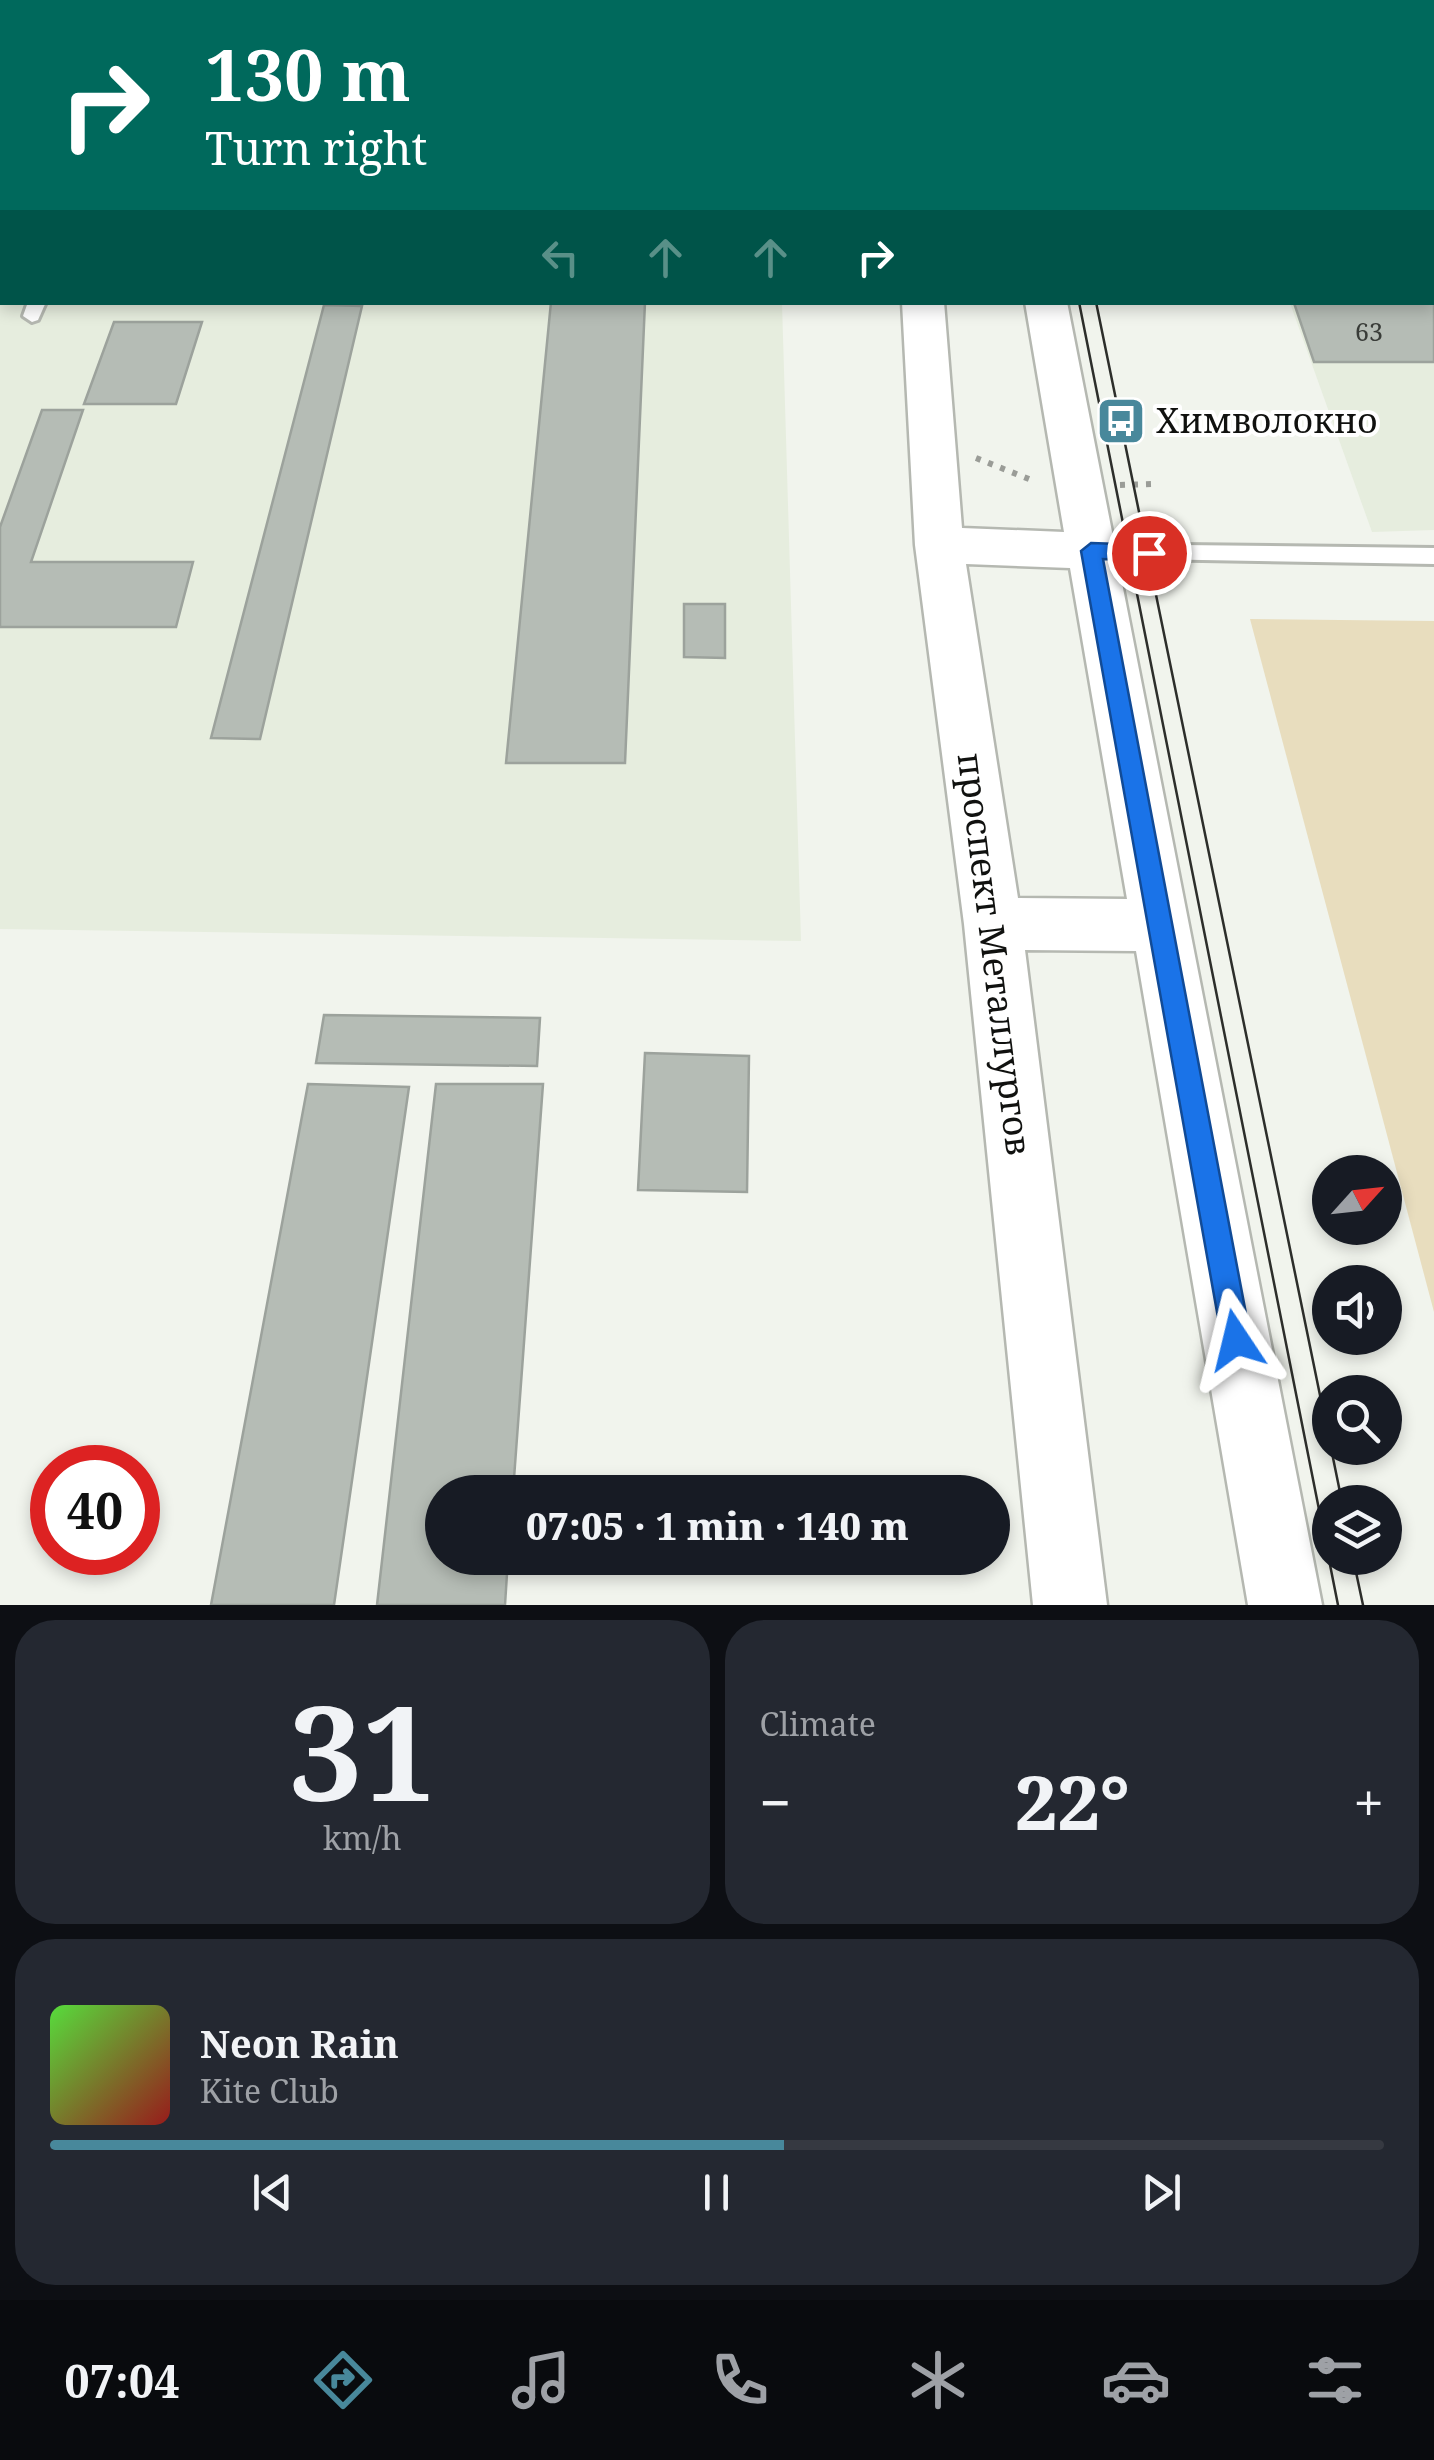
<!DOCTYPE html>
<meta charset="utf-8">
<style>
:root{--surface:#171b24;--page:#242831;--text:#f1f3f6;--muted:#9ea1a6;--line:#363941;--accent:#48889b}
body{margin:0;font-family:"Noto Serif",serif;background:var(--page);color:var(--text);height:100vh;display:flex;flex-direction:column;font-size:38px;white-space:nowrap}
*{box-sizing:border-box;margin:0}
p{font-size:32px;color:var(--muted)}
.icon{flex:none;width:55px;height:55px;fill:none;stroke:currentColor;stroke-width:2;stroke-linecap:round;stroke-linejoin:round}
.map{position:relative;height:1605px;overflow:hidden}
.details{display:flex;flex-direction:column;gap:15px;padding:15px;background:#0d0f14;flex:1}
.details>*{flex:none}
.banner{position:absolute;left:0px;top:0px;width:1435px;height:305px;box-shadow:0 5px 15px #0003;background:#00695c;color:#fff;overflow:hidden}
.needle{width:65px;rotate:63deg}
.fabs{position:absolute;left:1312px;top:1155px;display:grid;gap:20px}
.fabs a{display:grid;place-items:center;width:90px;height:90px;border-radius:50%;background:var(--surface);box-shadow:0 5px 15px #0003;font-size:50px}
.speed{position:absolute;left:30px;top:1445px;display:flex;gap:20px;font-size:50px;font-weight:700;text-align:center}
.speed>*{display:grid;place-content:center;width:130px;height:130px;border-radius:50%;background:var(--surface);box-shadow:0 5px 15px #0003;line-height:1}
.speed .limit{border:15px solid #d22;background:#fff;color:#111}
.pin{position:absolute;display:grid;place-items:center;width:85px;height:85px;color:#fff;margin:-42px;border:5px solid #fff;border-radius:50%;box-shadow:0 2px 10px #0007}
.me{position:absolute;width:110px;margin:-55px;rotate:350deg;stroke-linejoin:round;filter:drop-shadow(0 0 8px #0008)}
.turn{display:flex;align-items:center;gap:35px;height:210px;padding:0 40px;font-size:45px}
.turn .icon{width:130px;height:130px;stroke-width:2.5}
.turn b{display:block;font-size:70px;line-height:85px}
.lanes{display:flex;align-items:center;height:95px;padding:0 40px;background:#0003;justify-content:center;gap:50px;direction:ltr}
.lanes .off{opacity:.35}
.big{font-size:75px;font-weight:800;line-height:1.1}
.details .widget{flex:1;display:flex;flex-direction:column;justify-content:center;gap:15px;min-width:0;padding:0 35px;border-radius:40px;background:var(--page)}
.details .dial{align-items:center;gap:0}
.dial b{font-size:130px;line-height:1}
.song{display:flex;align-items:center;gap:30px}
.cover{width:120px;height:120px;border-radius:15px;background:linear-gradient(135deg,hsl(110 70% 55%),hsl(0 70% 35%))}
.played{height:10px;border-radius:5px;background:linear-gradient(90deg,var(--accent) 55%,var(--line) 55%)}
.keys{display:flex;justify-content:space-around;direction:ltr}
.heat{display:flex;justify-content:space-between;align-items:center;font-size:55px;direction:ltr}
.details .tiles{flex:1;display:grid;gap:15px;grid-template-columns:1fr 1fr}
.widget:last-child{grid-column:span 2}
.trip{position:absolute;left:425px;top:1475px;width:585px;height:100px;border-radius:50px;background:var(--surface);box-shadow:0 5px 15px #0003;font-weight:800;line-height:100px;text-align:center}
.tab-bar{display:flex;height:160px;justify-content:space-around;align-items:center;background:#090b0e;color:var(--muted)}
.tab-bar .icon{width:70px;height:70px}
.tab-bar .on{color:var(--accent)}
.tab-bar b{font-size:45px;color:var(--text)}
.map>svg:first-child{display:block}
</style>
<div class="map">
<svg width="1434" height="1605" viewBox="0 0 1434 1605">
<rect width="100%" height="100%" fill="#f1f4ed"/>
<g fill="#e6edde">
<path d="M0,0H513L2,2L0,13Z"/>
<path d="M1434,135V530L1372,532L1290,303L1432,302Z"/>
<path d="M0,267L2,302L782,303L801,941L0,929Z"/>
</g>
<path fill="#e8ddbe" d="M1250,619L1434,621V1312Z"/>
<g fill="#b5bcb5" stroke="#9ca29c" stroke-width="2.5">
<path d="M551,302H645L625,763H506Z"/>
<path d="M1434,302V362H1314L1294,303Z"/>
<path d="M324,305L362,306L260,739L211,738Z"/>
<path d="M114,322H202L176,404H84Z"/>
<path d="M42,410H83L31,562H193L176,627H0V527Z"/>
<path d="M684,604H725V658L684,657Z"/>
<path d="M324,1015L540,1018L537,1066L316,1063Z"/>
<path d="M645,1053L749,1056L747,1192L638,1190Z"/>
<path d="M308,1084L409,1087L334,1605H211Z"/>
<path d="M436,1084H543L513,1492H442V1558H508L505,1605H377Z"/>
</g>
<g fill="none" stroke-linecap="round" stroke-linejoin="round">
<g stroke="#b5b8b1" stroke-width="6">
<g id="service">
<path d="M1144,0H1158L1159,2H1145Z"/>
<rect x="0" y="104" width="2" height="10"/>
<path d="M28,302H46L38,320L32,322L23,316Z"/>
<path d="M1091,544L1434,548V564L1091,558L1081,551Z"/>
</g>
</g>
<g stroke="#b5b8b1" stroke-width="5">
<g id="tertiary">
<path d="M876,0H912L913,2H878Z"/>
<path d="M973,0H1009L1010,2H975Z"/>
<path d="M902,302H944L962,528L1064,532L1025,302H1067L1322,1605H1248L1136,951L1025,950L1107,1605H1033L964,924L915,545ZM966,564L1070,568L1127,899L1018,898Z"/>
</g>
</g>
<g stroke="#9a9c97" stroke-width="6" stroke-dasharray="5 8" stroke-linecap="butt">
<path d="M976,458L1034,481"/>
<path d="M1120,485L1154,484"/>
</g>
<use href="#service" fill="#fff" fill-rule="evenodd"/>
<use href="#tertiary" fill="#fff" fill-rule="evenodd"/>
<g stroke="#2d2e2b" stroke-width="2.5">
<path d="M1079,302L1338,1605"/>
<path d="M1096,302L1330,1444"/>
<path d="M1331,1448L1342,1502"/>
<path d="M1353,1558L1363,1605"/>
</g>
</g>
<path fill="#1a73e8" stroke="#114b97" stroke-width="2.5" d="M1091,543L1149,545L1159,553L1149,561L1103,559L1251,1340L1246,1350L1236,1355L1227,1350L1222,1340L1081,551Z"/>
<defs>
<g id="bus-square" transform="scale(2.5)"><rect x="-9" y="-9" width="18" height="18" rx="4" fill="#48889b" stroke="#fff"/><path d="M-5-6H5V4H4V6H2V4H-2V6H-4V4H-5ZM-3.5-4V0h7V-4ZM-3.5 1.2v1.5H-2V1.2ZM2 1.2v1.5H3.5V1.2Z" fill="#fff"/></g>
</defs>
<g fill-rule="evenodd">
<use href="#bus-square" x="1121" y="421"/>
</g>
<g text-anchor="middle" stroke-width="8" stroke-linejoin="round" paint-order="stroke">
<g font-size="25" fill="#393c38">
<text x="1369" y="341">63</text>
</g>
<g font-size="35" fill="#10110f" stroke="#fff" text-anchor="start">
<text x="1156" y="433">Химволокно</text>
</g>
<g font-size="35" fill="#10110f" stroke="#fff">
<text transform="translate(994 954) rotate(83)" y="12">проспект Металлургов</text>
</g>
</g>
</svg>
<div class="fabs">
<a><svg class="needle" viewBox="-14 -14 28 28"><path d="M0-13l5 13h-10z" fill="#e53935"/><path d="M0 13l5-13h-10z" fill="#9ea1a6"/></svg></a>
<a><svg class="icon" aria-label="sound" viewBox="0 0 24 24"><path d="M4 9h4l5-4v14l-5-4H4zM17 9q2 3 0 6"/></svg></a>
<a><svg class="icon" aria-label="search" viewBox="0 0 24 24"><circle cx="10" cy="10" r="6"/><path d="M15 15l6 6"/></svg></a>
<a><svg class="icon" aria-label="layers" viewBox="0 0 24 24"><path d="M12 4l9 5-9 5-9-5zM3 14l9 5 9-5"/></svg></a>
</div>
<div class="speed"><div class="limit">40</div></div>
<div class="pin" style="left:1149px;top:553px;background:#d93025"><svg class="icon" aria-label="arrive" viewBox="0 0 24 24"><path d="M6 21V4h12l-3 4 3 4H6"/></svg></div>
<svg class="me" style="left:1236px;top:1340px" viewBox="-20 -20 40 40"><path d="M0-17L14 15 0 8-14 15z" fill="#1a73e8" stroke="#fff" stroke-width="4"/></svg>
<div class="trip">07:05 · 1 min · 140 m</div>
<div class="banner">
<div class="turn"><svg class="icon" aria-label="right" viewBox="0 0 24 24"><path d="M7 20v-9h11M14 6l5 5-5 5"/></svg><div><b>130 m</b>Turn right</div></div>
<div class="lanes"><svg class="icon off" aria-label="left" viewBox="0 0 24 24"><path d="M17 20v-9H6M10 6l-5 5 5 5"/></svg><svg class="icon off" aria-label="ahead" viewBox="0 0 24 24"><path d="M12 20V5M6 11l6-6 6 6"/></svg><svg class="icon off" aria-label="ahead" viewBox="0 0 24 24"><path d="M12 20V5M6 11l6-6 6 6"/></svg><svg class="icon" aria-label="right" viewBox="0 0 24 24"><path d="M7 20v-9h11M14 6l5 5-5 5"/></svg></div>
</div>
</div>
<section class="details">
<div class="tiles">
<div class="widget dial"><b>31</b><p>km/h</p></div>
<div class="widget"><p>Climate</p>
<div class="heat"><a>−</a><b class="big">22°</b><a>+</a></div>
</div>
<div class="widget">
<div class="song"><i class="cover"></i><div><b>Neon Rain</b><p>Kite Club</p></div></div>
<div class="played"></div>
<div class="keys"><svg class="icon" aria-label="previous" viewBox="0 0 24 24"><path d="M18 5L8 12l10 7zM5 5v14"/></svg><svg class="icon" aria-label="pause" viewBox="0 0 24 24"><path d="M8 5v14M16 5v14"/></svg><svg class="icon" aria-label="next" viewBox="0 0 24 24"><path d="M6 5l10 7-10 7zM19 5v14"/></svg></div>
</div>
</div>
</section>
<nav class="tab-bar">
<b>07:04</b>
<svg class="icon on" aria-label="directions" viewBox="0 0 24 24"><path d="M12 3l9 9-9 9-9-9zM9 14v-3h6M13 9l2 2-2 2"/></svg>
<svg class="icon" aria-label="music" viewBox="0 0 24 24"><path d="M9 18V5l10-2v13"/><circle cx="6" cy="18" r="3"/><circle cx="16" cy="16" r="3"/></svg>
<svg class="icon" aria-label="phone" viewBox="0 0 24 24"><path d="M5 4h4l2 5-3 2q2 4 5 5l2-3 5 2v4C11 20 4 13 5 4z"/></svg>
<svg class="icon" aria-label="climate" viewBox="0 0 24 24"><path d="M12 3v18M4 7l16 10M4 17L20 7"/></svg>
<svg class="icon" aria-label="car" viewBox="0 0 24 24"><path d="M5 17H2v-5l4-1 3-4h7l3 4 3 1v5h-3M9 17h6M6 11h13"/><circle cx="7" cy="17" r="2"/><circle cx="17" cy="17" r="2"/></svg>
<svg class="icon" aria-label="filters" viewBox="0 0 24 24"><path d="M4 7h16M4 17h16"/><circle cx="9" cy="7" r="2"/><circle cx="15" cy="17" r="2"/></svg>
</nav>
